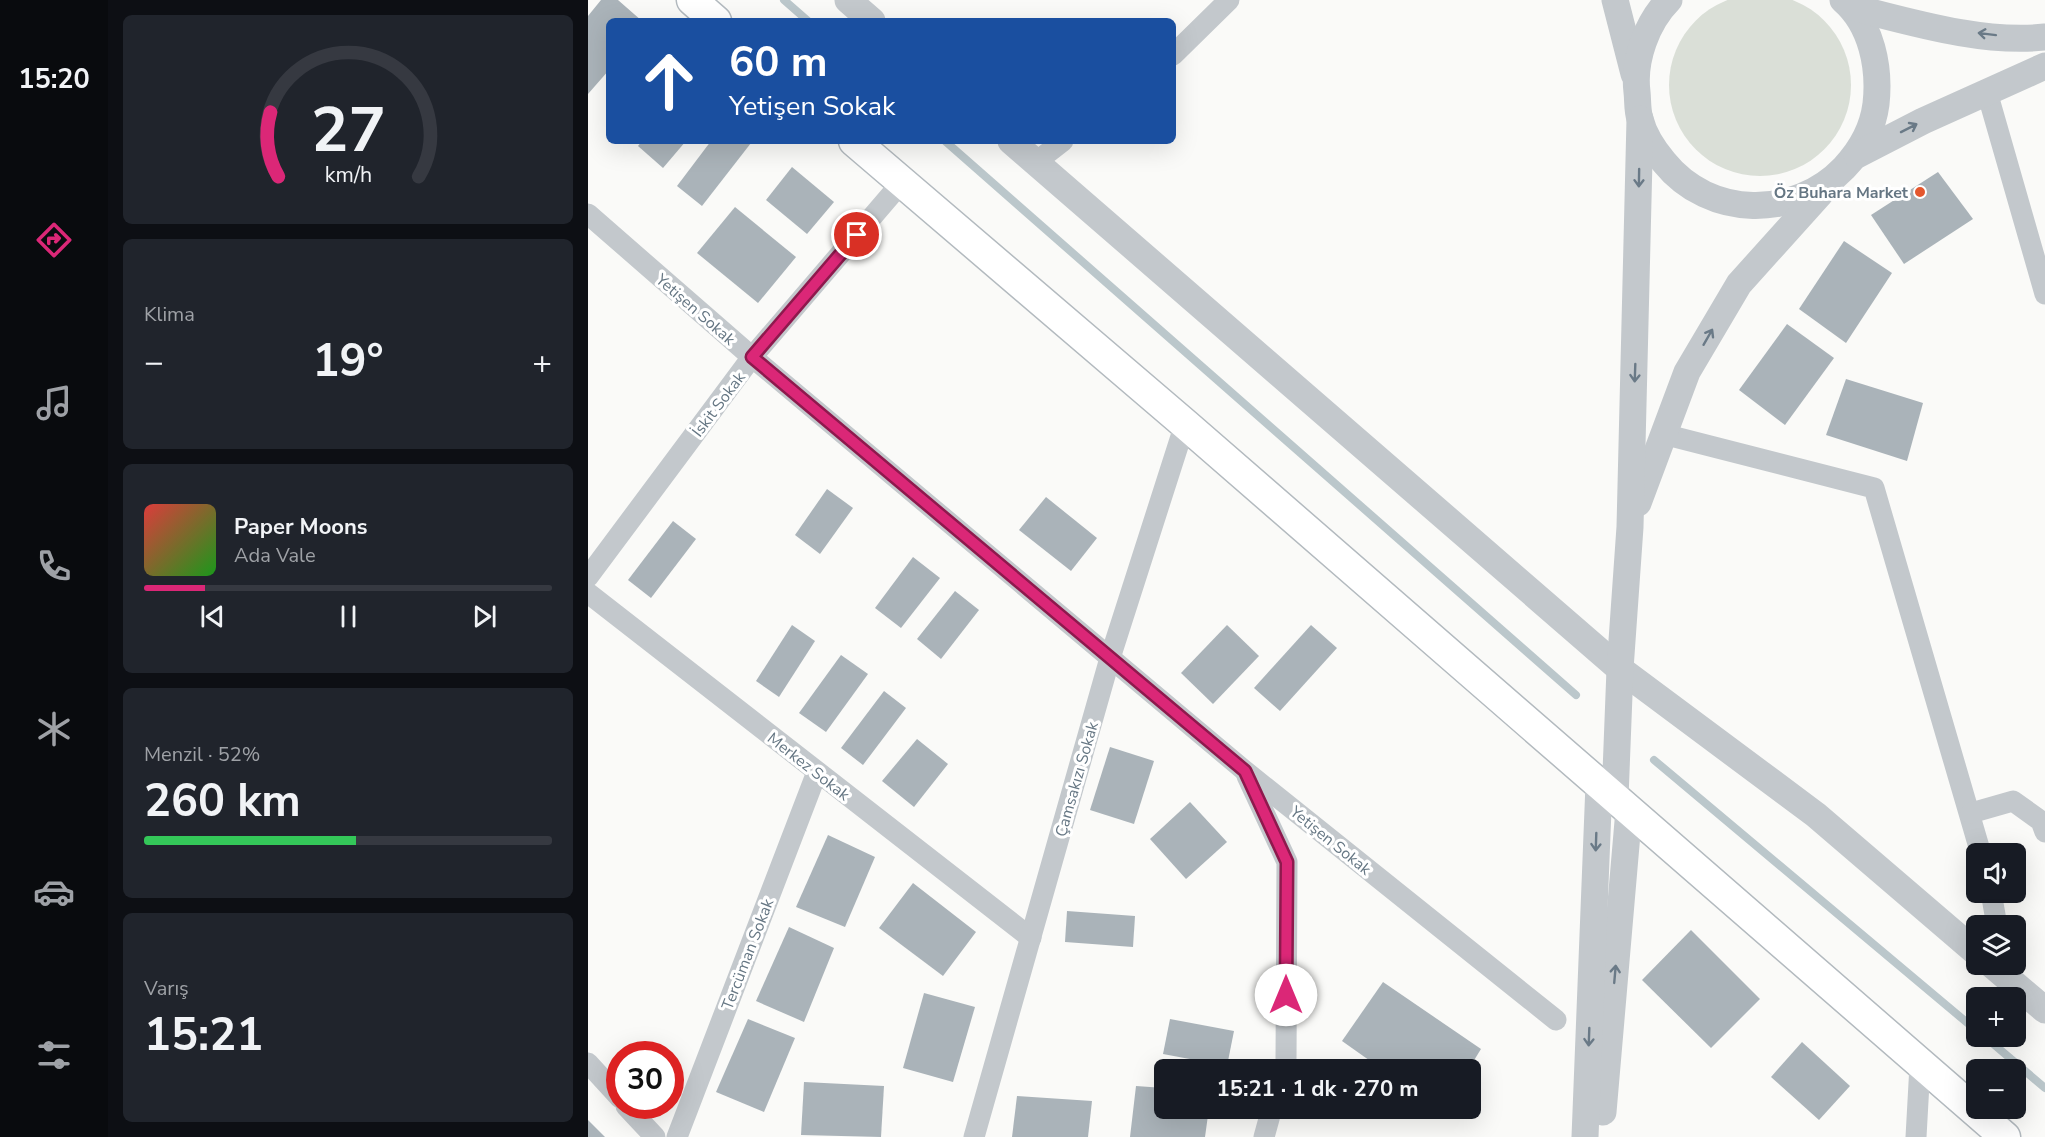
<!DOCTYPE html>
<html lang="tr">
<meta charset="utf-8">
<style>
:root{--surface:#171b24;--page:#20242c;--text:#f1f3f6;--muted:#9ea1a6;--line:#363941;--accent:#db2777}
body{margin:0;font-family:"Nunito Sans",sans-serif;background:var(--page);color:var(--text);height:100vh;display:flex;flex-direction:column;font-size:22px;white-space:nowrap}
*{box-sizing:border-box;margin:0}
p{font-size:20px;color:var(--muted)}
.icon{flex:none;width:33px;height:33px;fill:none;stroke:currentColor;stroke-width:2;stroke-linecap:round;stroke-linejoin:round}
.map{position:relative;flex:1;overflow:hidden}
.side{display:flex;flex-direction:column;gap:15px;padding:15px;background:#0d0f14;width:480px}
.side>*{flex:none}
.banner{position:absolute;left:18px;top:18px;width:570px;height:126px;border-radius:9px;box-shadow:0 6px 24px #0002;background:#1a4fa0;color:#fff;overflow:hidden}
.tools{position:absolute;left:1378px;top:843px;display:grid;gap:12px}
.tools a{display:grid;place-items:center;width:60px;height:60px;border-radius:9px;background:var(--surface);box-shadow:0 6px 24px #0002;font-size:30px}
.speed{position:absolute;left:18px;top:1041px;display:flex;gap:12px;font-size:30px;font-weight:700;text-align:center}
.speed>*{display:grid;place-content:center;width:78px;height:78px;border-radius:50%;background:var(--surface);box-shadow:0 6px 24px #0002;line-height:1}
.speed .limit{border:9px solid #d22;background:#fff;color:#111}
.pin{position:absolute;display:grid;place-items:center;width:51px;height:51px;color:#fff;margin:-26px;border:3px solid #fff;border-radius:50%;box-shadow:0 2px 6px #0007}
.me{position:absolute;width:66px;margin:-33px;rotate:0deg;stroke-linejoin:round;filter:drop-shadow(0 0 4px #0008)}
.turn{display:flex;align-items:center;gap:21px;height:126px;padding:0 24px;font-size:27px}
.turn .icon{width:78px;height:78px;stroke-width:2.5}
.turn b{display:block;font-size:42px;line-height:51px}
.big{font-size:45px;font-weight:700;line-height:1.1}
.side .tile{flex:1;display:flex;flex-direction:column;justify-content:center;gap:9px;min-width:0;padding:0 21px;border-radius:9px;background:var(--page)}
.side .dial{align-items:center;gap:0}
.dial svg{height:156px;overflow:visible;fill:none;stroke:var(--line);stroke-width:7;stroke-linecap:round;text-anchor:middle}
.dial text{fill:var(--text);stroke:none}
.song{display:flex;align-items:center;gap:18px}
.cover{width:72px;height:72px;border-radius:9px;background:linear-gradient(135deg,hsl(0 70% 55%),hsl(120 70% 35%))}
.played{height:6px;border-radius:3px;background:linear-gradient(90deg,var(--accent) 15%,var(--line) 15%)}
.keys{display:flex;justify-content:space-around;direction:ltr}
.heat{display:flex;justify-content:space-between;align-items:center;font-size:33px;direction:ltr}
.charge{height:9px;border-radius:4px;background:linear-gradient(90deg,#34c759 52%,var(--line) 0)}
.trip{position:absolute;left:566px;top:1059px;width:327px;height:60px;border-radius:9px;background:var(--surface);box-shadow:0 6px 24px #0002;font-weight:700;line-height:60px;text-align:center}
main{display:flex;flex:1;min-height:0}
.tabs{display:flex;flex-direction:column;width:108px;justify-content:space-around;align-items:center;background:#090b0e;color:var(--muted)}
.tabs .icon{width:42px;height:42px}
.tabs .on{color:var(--accent)}
.tabs b{font-size:27px;color:var(--text)}
.map>svg:first-child{display:block}
</style>
<main>
<nav class="tabs">
<b>15:20</b>
<svg class="icon on" aria-label="directions" viewBox="0 0 24 24"><path d="M12 3l9 9-9 9-9-9zM9 14v-3h6M13 9l2 2-2 2"/></svg>
<svg class="icon" aria-label="music" viewBox="0 0 24 24"><path d="M9 18V5l10-2v13"/><circle cx="6" cy="18" r="3"/><circle cx="16" cy="16" r="3"/></svg>
<svg class="icon" aria-label="phone" viewBox="0 0 24 24"><path d="M5 4h4l2 5-3 2q2 4 5 5l2-3 5 2v4C11 20 4 13 5 4z"/></svg>
<svg class="icon" aria-label="climate" viewBox="0 0 24 24"><path d="M12 3v18M4 7l16 10M4 17L20 7"/></svg>
<svg class="icon" aria-label="car" viewBox="0 0 24 24"><path d="M5 17H2v-5l4-1 3-4h7l3 4 3 1v5h-3M9 17h6M6 11h13"/><circle cx="7" cy="17" r="2"/><circle cx="17" cy="17" r="2"/></svg>
<svg class="icon" aria-label="filters" viewBox="0 0 24 24"><path d="M4 7h16M4 17h16"/><circle cx="9" cy="7" r="2"/><circle cx="15" cy="17" r="2"/></svg>
</nav>
<section class="side">
<div class="tile dial"><svg viewBox="0 0 100 80">
<path d="M14 69A42 42 0 1 1 86 69"/>
<path d="M14 69A42 42 0 0 1 10 36" stroke="#db2777"/>
<text x="50" y="56" font-size="32" font-weight="700">27</text>
<text x="50" y="72" font-size="11">km/h</text>
</svg></div>
<div class="tile"><p>Klima</p>
<div class="heat"><a>−</a><b class="big">19°</b><a>+</a></div>
</div>
<div class="tile">
<div class="song"><i class="cover"></i><div><b>Paper Moons</b><p>Ada Vale</p></div></div>
<div class="played"></div>
<div class="keys"><svg class="icon" aria-label="previous" viewBox="0 0 24 24"><path d="M18 5L8 12l10 7zM5 5v14"/></svg><svg class="icon" aria-label="pause" viewBox="0 0 24 24"><path d="M8 5v14M16 5v14"/></svg><svg class="icon" aria-label="next" viewBox="0 0 24 24"><path d="M6 5l10 7-10 7zM19 5v14"/></svg></div>
</div>
<div class="tile"><p>Menzil · 52%</p><b class="big">260 km</b><div class="charge"></div></div>
<div class="tile"><p>Varış</p><b class="big">15:21</b></div>
</section>
<div class="map">
<svg width="1457" height="1137" viewBox="0 0 1457 1137">
<rect width="100%" height="100%" fill="#fafaf8"/>
<circle fill="#dadfd7" cx="1172" cy="85" r="91"/>
<g fill="none" stroke-linecap="round" stroke-linejoin="round">
<g stroke="#bbc7cb" stroke-width="8">
<path d="M196,0L220,21"/>
<path d="M357,141L988,695"/>
<path d="M1066,760L1389,1031"/>
<path d="M1396,1036L1457,1088"/>
</g>
</g>
<g fill="#aab3b9">
<path d="M13,0H30L54,21H21V70L0,94V16Z"/>
<path d="M54,141H98L75,168L50,146Z"/>
<path d="M123,141L163,143L114,206L89,186Z"/>
<path d="M204,167L246,202L219,234L178,200Z"/>
<path d="M1350,172L1385,219L1316,264L1283,215Z"/>
<path d="M147,207L208,257L170,303L109,253Z"/>
<path d="M1256,241L1304,273L1258,343L1211,309Z"/>
<path d="M1199,324L1246,358L1197,425L1151,390Z"/>
<path d="M1258,379L1335,403L1319,461L1238,435Z"/>
<path d="M239,489L265,508L232,554L207,535Z"/>
<path d="M458,497L509,538L483,571L431,530Z"/>
<path d="M85,521L108,539L63,598L40,580Z"/>
<path d="M325,557L352,578L313,628L287,608Z"/>
<path d="M367,591L391,610L353,659L329,639Z"/>
<path d="M204,625L227,641L191,697L168,681Z"/>
<path d="M639,625L671,656L625,704L593,673Z"/>
<path d="M723,625L749,648L692,711L666,688Z"/>
<path d="M253,655L280,674L238,732L211,713Z"/>
<path d="M296,691L318,708L275,765L253,748Z"/>
<path d="M329,739L360,764L326,807L294,781Z"/>
<path d="M522,747L566,761L546,824L502,810Z"/>
<path d="M602,802L639,842L598,879L562,839Z"/>
<path d="M240,835L287,857L257,927L208,907Z"/>
<path d="M325,883L388,932L355,976L291,928Z"/>
<path d="M479,911L547,916L545,947L477,942Z"/>
<path d="M201,927L246,948L216,1022L168,1001Z"/>
<path d="M1103,930L1172,999L1123,1048L1054,980Z"/>
<path d="M795,982L893,1049L880,1070H795L754,1041Z"/>
<path d="M336,993L387,1007L365,1082L315,1068Z"/>
<path d="M160,1019L207,1038L176,1112L128,1092Z"/>
<path d="M582,1019L646,1031L639,1066L575,1054Z"/>
<path d="M1214,1042L1262,1086L1231,1120L1183,1077Z"/>
<path d="M216,1082L296,1086L293,1137L213,1135Z"/>
<path d="M548,1086L576,1088V1108H621L617,1137H542Z"/>
<path d="M429,1096L504,1101L500,1137H424Z"/>
<path d="M0,1120L17,1137H0Z"/>
</g>
<g fill="none" stroke-linecap="round" stroke-linejoin="round">
<g stroke="#b3babf" stroke-width="33">
<g id="secondary">
<path d="M104,0L128,21"/>
<path d="M266,141L597,424L1417,1137"/>
</g>
</g>
<g stroke="#c3c8cc" stroke-width="21">
<path d="M585,55L641,0"/>
<path d="M1399,92L1457,294"/>
<path d="M448,162L475,141"/>
<path d="M0,214L164,357L657,771L968,1020"/>
<path d="M1075,434L1286,488L1393,854"/>
<path d="M0,577L164,357L314,182"/>
<path d="M0,593L443,938"/>
<path d="M659,776L699,862L698,1062L696,1070"/>
<path d="M1383,813L1425,801L1453,821L1457,832"/>
<path d="M1403,892L1409,926"/>
<path d="M0,1063L32,1098"/>
<path d="M38,1106L67,1137"/>
<path d="M89,1137L229,772"/>
<path d="M386,1137L522,658L597,424"/>
<path d="M676,1137L684,1108"/>
<path d="M1328,1137L1332,1065"/>
</g>
<g stroke="#c3c8cc" stroke-width="27">
<path d="M260,0L284,21"/>
<path d="M1027,0L1046,74"/>
<path d="M1081,0C1059,22 1045,60 1049,92C1050,100 1049,110 1052,119C1056,135 1066,150 1076,162C1122,219 1207,219 1256,168C1273,150 1285,128 1288,104C1292,68 1284,25 1255,0"/>
<path d="M1263,7C1323,22 1395,44 1457,37"/>
<path d="M423,141L1032,669L1228,815L1389,953"/>
<path d="M1269,155L1335,121L1457,66"/>
<path d="M1050,503L1099,372L1151,284L1232,194"/>
<path d="M1027,798L1032,669L1042,527L1052,119"/>
<path d="M1403,964L1457,1010"/>
<path d="M1015,1112L1041,810"/>
<path d="M997,1137L1011,784"/>
</g>
<use href="#secondary" stroke="#fff" stroke-width="30"/>
</g>
<defs><path id="oneway-shaft" d="M-6 0H5M1.5-3L5.5 0L1.5 3" fill="none" stroke-width="1.6" stroke-linecap="round" stroke-linejoin="round" transform="scale(1.5)"/></defs>
<g stroke="#6a7a87">
<use href="#oneway-shaft" transform="translate(1399 34) rotate(-173)"/>
<use href="#oneway-shaft" transform="translate(1321 128) rotate(-27)"/>
<use href="#oneway-shaft" transform="translate(1051 178) rotate(91)"/>
<use href="#oneway-shaft" transform="translate(1120 337) rotate(-60)"/>
<use href="#oneway-shaft" transform="translate(1047 373) rotate(92)"/>
<use href="#oneway-shaft" transform="translate(1008 842) rotate(92)"/>
<use href="#oneway-shaft" transform="translate(1027 974) rotate(-85)"/>
<use href="#oneway-shaft" transform="translate(1001 1037) rotate(92)"/>
</g>
<g fill="none" stroke-linecap="round" stroke-linejoin="round">
<g stroke="#8e194d" stroke-width="15">
<path id="route" d="M269,235L164,357L657,771L699,862L698,995"/>
</g>
<use href="#route" stroke="#db2777" stroke-width="10"/>
</g>
<circle fill="#e4572e" stroke="#fff" stroke-width="2" cx="1332" cy="192" r="6"/>
<g text-anchor="middle" stroke-width="6" stroke-linejoin="round" paint-order="stroke">
<g font-size="16" font-weight="bold" fill="#657683" stroke="#fff" text-anchor="end">
<text x="1320" y="198">Öz Buhara Market</text>
</g>
<g font-size="16" fill="#657683" stroke="#fff">
<text transform="translate(108 309) rotate(41)" y="6">Yetişen Sokak</text>
<text transform="translate(130 404) rotate(-53)" y="6">İskit Sokak</text>
<text transform="translate(221 766) rotate(38)" y="6">Merkez Sokak</text>
<text transform="translate(488 779) rotate(-74)" y="6">Çamsakızı Sokak</text>
<text transform="translate(743 840) rotate(39)" y="6">Yetişen Sokak</text>
<text transform="translate(159 954) rotate(-69)" y="6">Tercüman Sokak</text>
</g>
</g>
</svg>
<div class="tools">
<a><svg class="icon" aria-label="sound" viewBox="0 0 24 24"><path d="M4 9h4l5-4v14l-5-4H4zM17 9q2 3 0 6"/></svg></a>
<a><svg class="icon" aria-label="layers" viewBox="0 0 24 24"><path d="M12 4l9 5-9 5-9-5zM3 14l9 5 9-5"/></svg></a>
<a>+</a>
<a>−</a>
</div>
<div class="speed"><div class="limit">30</div></div>
<div class="pin" style="left:269px;top:235px;background:#d93025"><svg class="icon" aria-label="arrive" viewBox="0 0 24 24"><path d="M6 21V4h12l-3 4 3 4H6"/></svg></div>
<svg class="me" style="left:698px;top:995px" viewBox="-20 -20 40 40"><circle r="19" fill="#fff"/><path d="M0-13L10 11 0 6-10 11z" fill="#db2777"/></svg>
<div class="trip">15:21 · 1 dk · 270 m</div>
<div class="banner">
<div class="turn"><svg class="icon" aria-label="ahead" viewBox="0 0 24 24"><path d="M12 20V5M6 11l6-6 6 6"/></svg><div><b>60 m</b>Yetişen Sokak</div></div>
</div>
</div>
</main>
